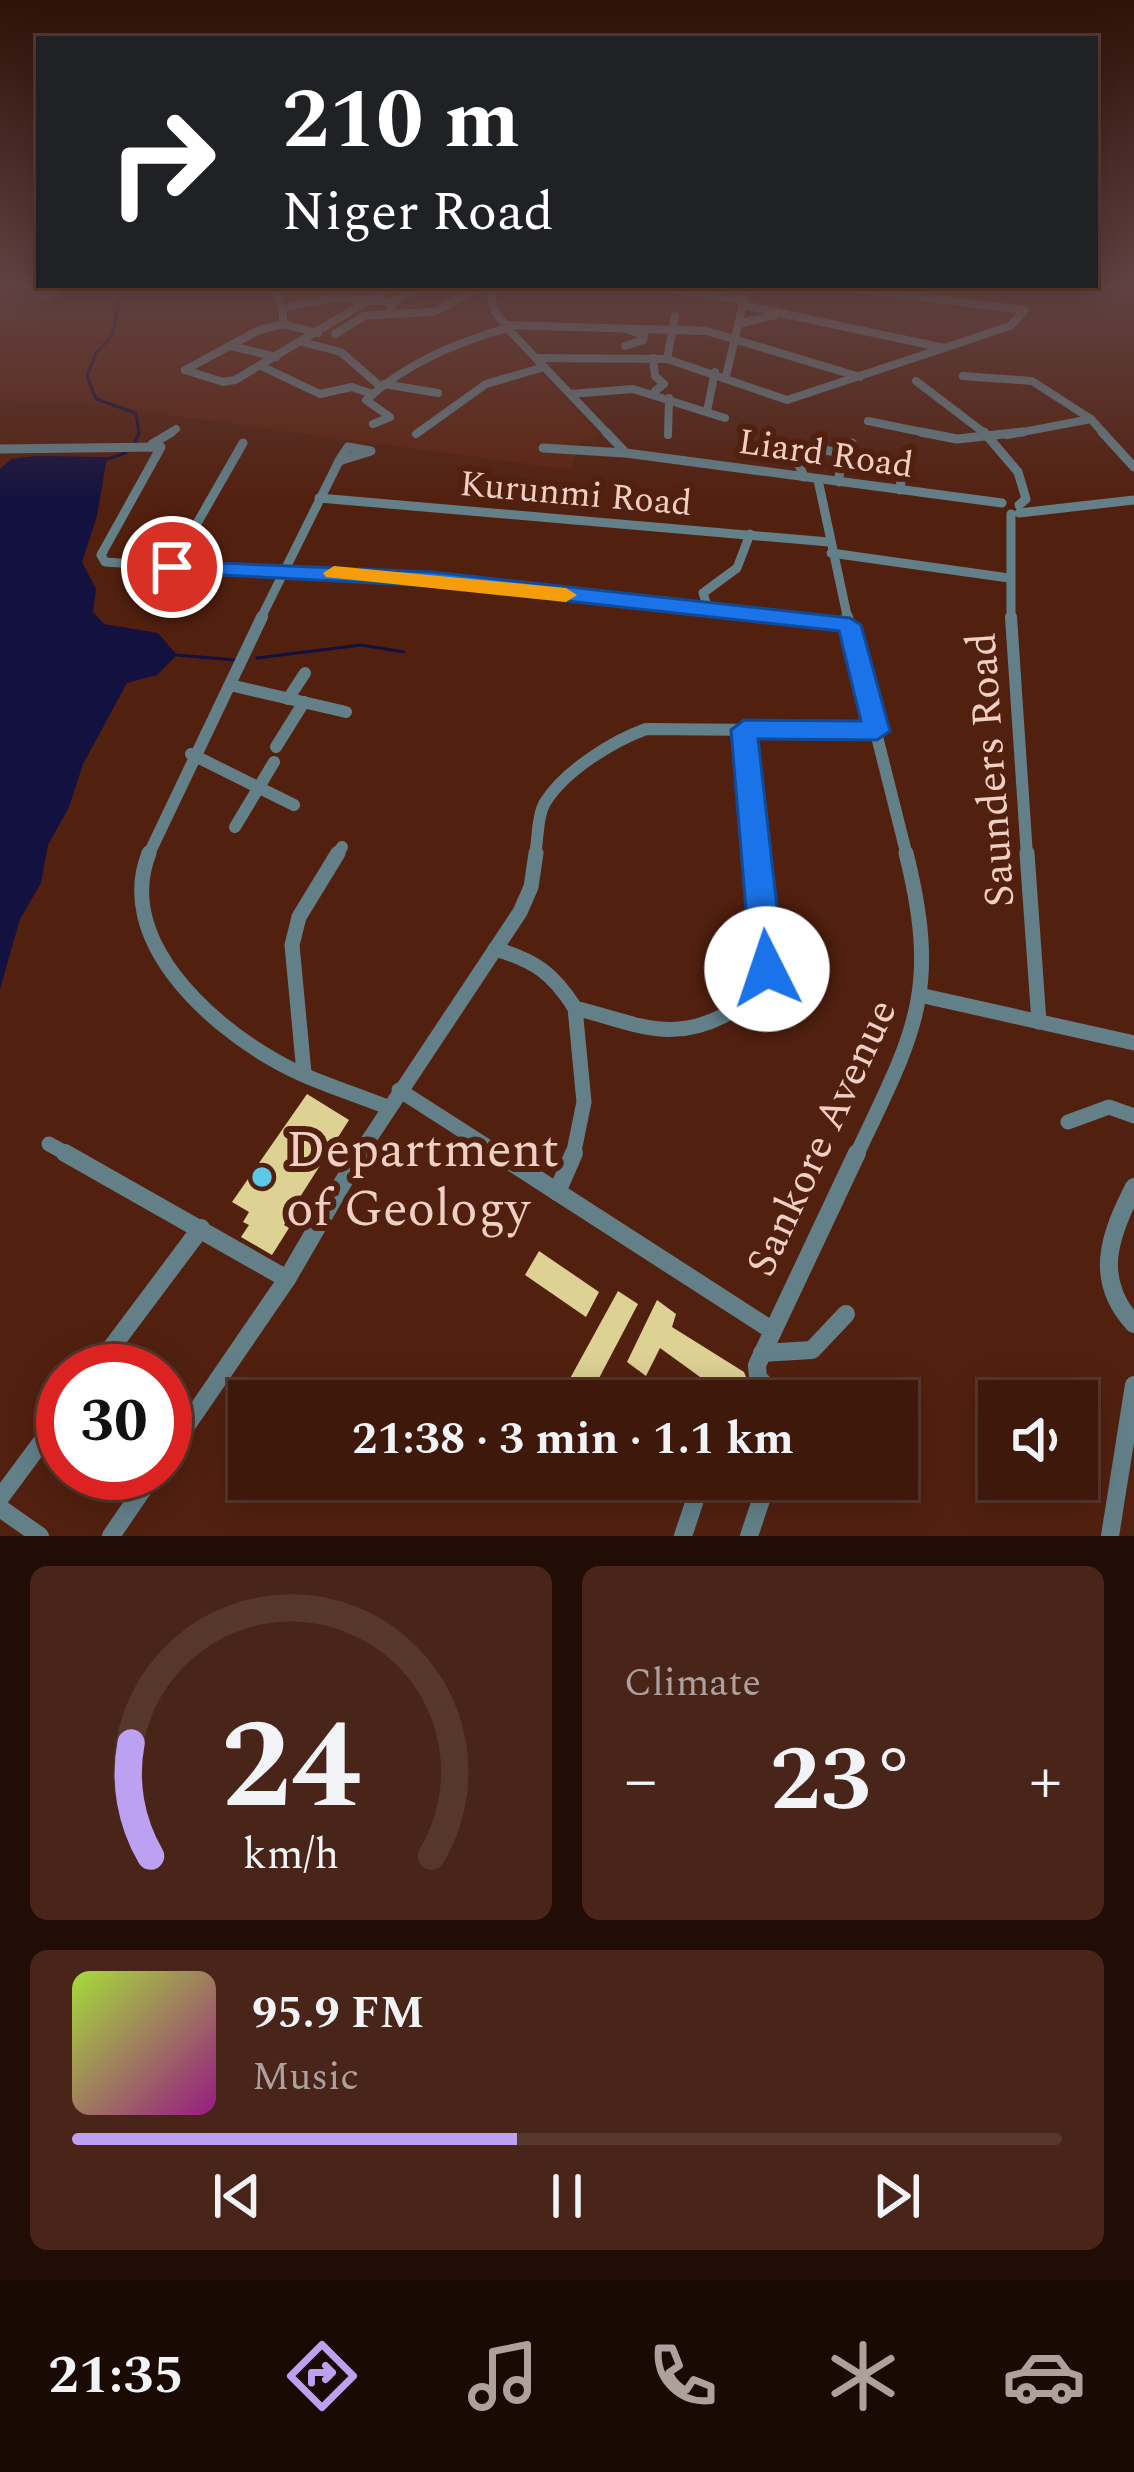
<!DOCTYPE html>
<meta charset="utf-8">
<style>
:root{--surface:#3e180b;--page:#492519;--text:#f1f3f6;--muted:#ada09d;--line:#57372c;--accent:#bca0f2}
body{margin:0;font-family:Spectral,serif;background:var(--page);color:var(--text);height:100vh;display:flex;flex-direction:column;font-size:45px;white-space:nowrap}
*{box-sizing:border-box;margin:0}
p{font-size:39px;color:var(--muted)}
.icon{flex:none;width:66px;height:66px;fill:none;stroke:currentColor;stroke-width:2;stroke-linecap:round;stroke-linejoin:round}
.map{position:relative;height:1536px;overflow:hidden}
.side{display:flex;flex-direction:column;gap:30px;padding:30px;background:#220d06;flex:1}
.side>*{flex:none}
.hud{position:absolute;left:36px;top:36px;width:1062px;height:252px;border-radius:0px;box-shadow:0 6px 30px #0003,0 0 0 3px var(--line);background:#202124;color:#fff;overflow:hidden}
.buttons{position:absolute;left:978px;top:1380px;display:grid;gap:24px}
.buttons a{display:grid;place-items:center;width:120px;height:120px;border-radius:0px;background:var(--surface);box-shadow:0 6px 30px #0003,0 0 0 3px var(--line);font-size:60px}
.speed{position:absolute;left:36px;top:1344px;display:flex;gap:24px;font-size:60px;font-weight:700;text-align:center}
.speed>*{display:grid;place-content:center;width:156px;height:156px;border-radius:50%;background:var(--surface);box-shadow:0 6px 30px #0003,0 0 0 3px var(--line);line-height:1}
.speed .limit{border:18px solid #d22;background:#fff;color:#111}
.pin{position:absolute;display:grid;place-items:center;width:102px;height:102px;color:#fff;margin:-51px;border:6px solid #fff;border-radius:50%;box-shadow:0 3px 12px #0007}
.me{position:absolute;width:132px;margin:-66px;rotate:356deg;stroke-linejoin:round;filter:drop-shadow(0 0 9px #0008)}
.turn{display:flex;align-items:center;gap:42px;height:252px;padding:0 48px;font-size:54px}
.turn .icon{width:156px;height:156px;stroke-width:2.5}
.turn b{display:block;font-size:84px;line-height:102px}
.big{font-size:90px;font-weight:700;line-height:1.1}
.side .card{flex:1;display:flex;flex-direction:column;justify-content:center;gap:18px;min-width:0;padding:0 42px;border-radius:18px;background:var(--page)}
.side .dial{align-items:center;gap:0}
.dial svg{height:312px;overflow:visible;fill:none;stroke:var(--line);stroke-width:7;stroke-linecap:round;text-anchor:middle}
.dial text{fill:var(--text);stroke:none}
.song{display:flex;align-items:center;gap:36px}
.cover{width:144px;height:144px;border-radius:18px;background:linear-gradient(135deg,hsl(80 70% 55%),hsl(310 70% 35%))}
.played{height:12px;border-radius:6px;background:linear-gradient(90deg,var(--accent) 45%,var(--line) 45%)}
.keys{display:flex;justify-content:space-around;direction:ltr}
.heat{display:flex;justify-content:space-between;align-items:center;font-size:66px;direction:ltr}
.side .tiles{flex:1;display:grid;gap:30px;grid-template-columns:1fr 1fr}
.card:last-child{grid-column:span 2}
.trip{position:absolute;left:228px;top:1380px;width:690px;height:120px;border-radius:0px;background:var(--surface);box-shadow:0 6px 30px #0003,0 0 0 3px var(--line);font-weight:700;line-height:120px;text-align:center}
.tabs{display:flex;height:192px;justify-content:space-around;align-items:center;background:#190a04;color:var(--muted)}
.tabs .icon{width:84px;height:84px}
.tabs .selected{color:var(--accent)}
.tabs b{font-size:54px;color:var(--text)}
.map>svg:first-child{display:block}
</style>
<div class="map">
<svg width="1134" height="1536" viewBox="0 0 1134 1536">
<rect width="100%" height="100%" fill="#52200f"/>
<path fill="#5d2310" d="M0,287H481L492,320L600,436L579,441L571,470L74,402L0,400Z"/>
<path fill="#13113f" d="M34,456L107,457L97,516L82,562L96,589L93,612L104,624L158,633L177,655L157,675L127,683L83,764L69,807L48,845L41,883L20,919L0,989V469L11,459Z"/>
<g fill="none" stroke-linecap="round" stroke-linejoin="round">
<g stroke="#13113f" stroke-width="3">
<path d="M122,287L112,336L96,353L87,376L96,399L136,413L139,433L133,446"/>
<path d="M107,459L126,453"/>
<path d="M177,655L234,660"/>
<path d="M257,658L361,645L404,652"/>
</g>
</g>
<g fill="#ddd194">
<path d="M307,1094L349,1120L300,1197L284,1225L289,1228L272,1255L241,1237L249,1225L243,1222L249,1212L232,1202Z"/>
<path d="M539,1251L599,1292L586,1317L525,1275Z"/>
<path d="M618,1291L638,1304L587,1401H573L562,1393Z"/>
<path d="M657,1300L676,1314L672,1327L744,1372L756,1401H736L724,1394L721,1401H698L707,1382L660,1348L646,1376L627,1362Z"/>
</g>
<g fill="none" stroke-linecap="round" stroke-linejoin="round">
<g stroke="#638089" stroke-width="8">
<path d="M183,287H264"/>
<path d="M274,287L282,306"/>
<path d="M488,287L495,312L509,330L609,435"/>
<path d="M657,287L743,300"/>
<path d="M841,287L1025,310L1010,326L944,348"/>
<path d="M46,296L57,291L54,287"/>
<path d="M395,302L388,314L434,312L473,291"/>
<path d="M290,306L335,298L395,302L418,287"/>
<path d="M283,310V324L318,333"/>
<path d="M738,324L775,315"/>
<path d="M505,325L707,331L860,377"/>
<path d="M335,334L364,316L388,314"/>
<path d="M302,342L341,352L381,387"/>
<path d="M231,346L276,357"/>
<path d="M625,346L643,340L644,335L629,330"/>
<path d="M536,358L667,359L787,400L944,348L743,305"/>
<path d="M653,358L655,376L664,384L655,391"/>
<path d="M667,359L675,316"/>
<path d="M261,366L320,394L352,387L372,394"/>
<path d="M185,370L223,382L235,380L391,287"/>
<path d="M185,370L259,330L283,324"/>
<path d="M726,376L747,287"/>
<path d="M963,376L1032,381L1091,419"/>
<path d="M916,381L987,435"/>
<path d="M384,384L438,393"/>
<path d="M570,394L633,389L725,418"/>
<path d="M707,411L715,372"/>
<path d="M868,421L936,435"/>
<path d="M373,424L390,417L366,400C407,363 455,343 507,328"/>
<path d="M416,434L486,384L544,367"/>
<path d="M167,435L176,429"/>
<path d="M668,435L669,398"/>
<path d="M1007,435L1091,419L1105,435"/>
</g>
<g stroke="#638089" stroke-width="9">
<path d="M606,432L626,453L1002,503"/>
<path d="M921,432L957,439L1023,432"/>
<path d="M984,432L1018,472L1026,499L1019,505"/>
<path d="M1102,432L1134,467"/>
<path d="M152,444L172,432"/>
<path d="M348,447L371,451L339,461Z"/>
<path d="M543,448L625,453"/>
<path d="M0,449L161,447L101,555L105,562L280,574"/>
<path d="M804,477L796,457L810,449L842,452"/>
<path d="M818,480L848,620"/>
<path d="M839,482L840,458L852,443"/>
<path d="M900,490L903,464"/>
<path d="M319,498L829,542"/>
<path d="M1019,513L1134,500"/>
<path d="M831,553L1009,578"/>
<path d="M172,567L243,443"/>
<path d="M282,571L432,579L809,620"/>
<path d="M708,609L703,593L737,568L750,534"/>
<path d="M260,620L339,461"/>
<path d="M1011,620V514"/>
</g>
<g stroke="#638089" stroke-width="12">
<path d="M782,617L850,625"/>
<path d="M847,617L907,856"/>
<path d="M1011,617L1027,856"/>
<path d="M230,685L346,712"/>
<path d="M288,699L305,673"/>
<path d="M744,730L756,856"/>
<path d="M276,747L304,702"/>
<path d="M191,754L294,805"/>
<path d="M235,827L274,762"/>
<path d="M148,856L262,617"/>
<path d="M336,856L342,847"/>
<path d="M535,856C538,840 537,814 546,801C566,770 613,741 646,729L877,731"/>
</g>
<g stroke="#638089" stroke-width="15">
<path d="M149,853C115,939 207,1022 274,1060C308,1080 350,1092 387,1107"/>
<path d="M1027,853L1039,1022"/>
<path d="M495,949C534,960 553,973 575,1008C632,1022 668,1044 723,1016C746,1004 759,994 767,969L756,853"/>
<path d="M924,996L1134,1043"/>
<path d="M304,1073L292,945L299,917L338,853"/>
<path d="M399,1090L502,1156"/>
<path d="M1068,1122L1109,1107L1134,1116"/>
<path d="M49,1144L71,1156"/>
<path d="M358,1156L520,912L531,887L536,853"/>
<path d="M573,1156L584,1102L575,1008"/>
<path d="M856,1156C914,1033 941,993 906,853"/>
</g>
<g stroke="#638089" stroke-width="18">
<path d="M65,1153L287,1279"/>
<path d="M497,1153L770,1329"/>
<path d="M1134,1187C1109,1236 1093,1280 1134,1324"/>
<path d="M557,1192L574,1153"/>
<path d="M762,1353L812,1350L846,1314"/>
<path d="M94,1371L201,1228"/>
<path d="M782,1401L758,1378L757,1365L857,1153"/>
<path d="M165,1457L287,1279L360,1153"/>
<path d="M0,1498L63,1413"/>
<path d="M0,1508L40,1536"/>
<path d="M111,1536L154,1473"/>
<path d="M683,1536L695,1500"/>
<path d="M749,1536L768,1479"/>
<path d="M1110,1536L1134,1385"/>
</g>
</g>
<linearGradient id="sky" x2="0" y2="1"><stop stop-color="#2d1208"/><stop offset="0.57" stop-color="#604242"/><stop offset="1" stop-color="#604242" stop-opacity="0"/></linearGradient>
<rect width="1134" height="502" fill="url(#sky)"/>
<path fill="#1a73e8" stroke="#114b97" stroke-width="3" d="M172,561L432,572L850,618L861,625L890,731L877,740L758,739L784,969L779,979L767,984L756,979L751,969L731,730L744,720L861,721L839,631L432,586L164,572L161,567Z"/>
<path fill="#f59e0b" d="M334,566L566,588L577,595L566,602L326,577L323,573Z"/>
<circle fill="#5ac8e6" stroke="#52200f" stroke-width="4.5" cx="262" cy="1177" r="12"/>
<g text-anchor="middle" stroke-width="12" stroke-linejoin="round" paint-order="stroke">
<g font-size="36" fill="#f0cfc5" stroke="#52200f">
<text transform="translate(826 452) rotate(8)" y="13">Liard Road</text>
<text transform="translate(576 492) rotate(5)" y="13">Kurunmi Road</text>
</g>
<g font-size="42" fill="#f0cfc5" stroke="#52200f">
<text transform="translate(989 770) rotate(-94)" y="15">Saunders Road</text>
<text transform="translate(820 1137) rotate(-65)" y="15">Sankore Avenue</text>
</g>
<g font-size="51" fill="#f0cfc5" stroke="#52200f" text-anchor="start">
<text x="286" y="1166">Department<tspan x="286" dy="59">of Geology</tspan></text>
</g>
</g>
</svg>
<div class="buttons">
<a><svg class="icon" aria-label="sound" viewBox="0 0 24 24"><path d="M4 9h4l5-4v14l-5-4H4zM17 9q2 3 0 6"/></svg></a>
</div>
<div class="speed"><div class="limit">30</div></div>
<div class="pin" style="left:172px;top:567px;background:#d93025"><svg class="icon" aria-label="arrive" viewBox="0 0 24 24"><path d="M6 21V4h12l-3 4 3 4H6"/></svg></div>
<svg class="me" style="left:767px;top:969px" viewBox="-20 -20 40 40"><circle r="19" fill="#fff"/><path d="M0-13L10 11 0 6-10 11z" fill="#1a73e8"/></svg>
<div class="trip">21:38 · 3 min · 1.1 km</div>
<div class="hud">
<div class="turn"><svg class="icon" aria-label="right" viewBox="0 0 24 24"><path d="M7 20v-9h11M14 6l5 5-5 5"/></svg><div><b>210 m</b>Niger Road</div></div>
</div>
</div>
<section class="side">
<div class="tiles">
<div class="card dial"><svg viewBox="0 0 100 80">
<path d="M14 69A42 42 0 1 1 86 69"/>
<path d="M14 69A42 42 0 0 1 9 40" stroke="#bca0f2"/>
<text x="50" y="56" font-size="32" font-weight="700">24</text>
<text x="50" y="72" font-size="11">km/h</text>
</svg></div>
<div class="card"><p>Climate</p>
<div class="heat"><a>−</a><b class="big">23°</b><a>+</a></div>
</div>
<div class="card">
<div class="song"><i class="cover"></i><div><b>95.9 FM</b><p>Music</p></div></div>
<div class="played"></div>
<div class="keys"><svg class="icon" aria-label="previous" viewBox="0 0 24 24"><path d="M18 5L8 12l10 7zM5 5v14"/></svg><svg class="icon" aria-label="pause" viewBox="0 0 24 24"><path d="M8 5v14M16 5v14"/></svg><svg class="icon" aria-label="next" viewBox="0 0 24 24"><path d="M6 5l10 7-10 7zM19 5v14"/></svg></div>
</div>
</div>
</section>
<nav class="tabs">
<b>21:35</b>
<svg class="icon selected" aria-label="directions" viewBox="0 0 24 24"><path d="M12 3l9 9-9 9-9-9zM9 14v-3h6M13 9l2 2-2 2"/></svg>
<svg class="icon" aria-label="music" viewBox="0 0 24 24"><path d="M9 18V5l10-2v13"/><circle cx="6" cy="18" r="3"/><circle cx="16" cy="16" r="3"/></svg>
<svg class="icon" aria-label="phone" viewBox="0 0 24 24"><path d="M5 4h4l2 5-3 2q2 4 5 5l2-3 5 2v4C11 20 4 13 5 4z"/></svg>
<svg class="icon" aria-label="climate" viewBox="0 0 24 24"><path d="M12 3v18M4 7l16 10M4 17L20 7"/></svg>
<svg class="icon" aria-label="car" viewBox="0 0 24 24"><path d="M5 17H2v-5l4-1 3-4h7l3 4 3 1v5h-3M9 17h6M6 11h13"/><circle cx="7" cy="17" r="2"/><circle cx="17" cy="17" r="2"/></svg>
</nav>
